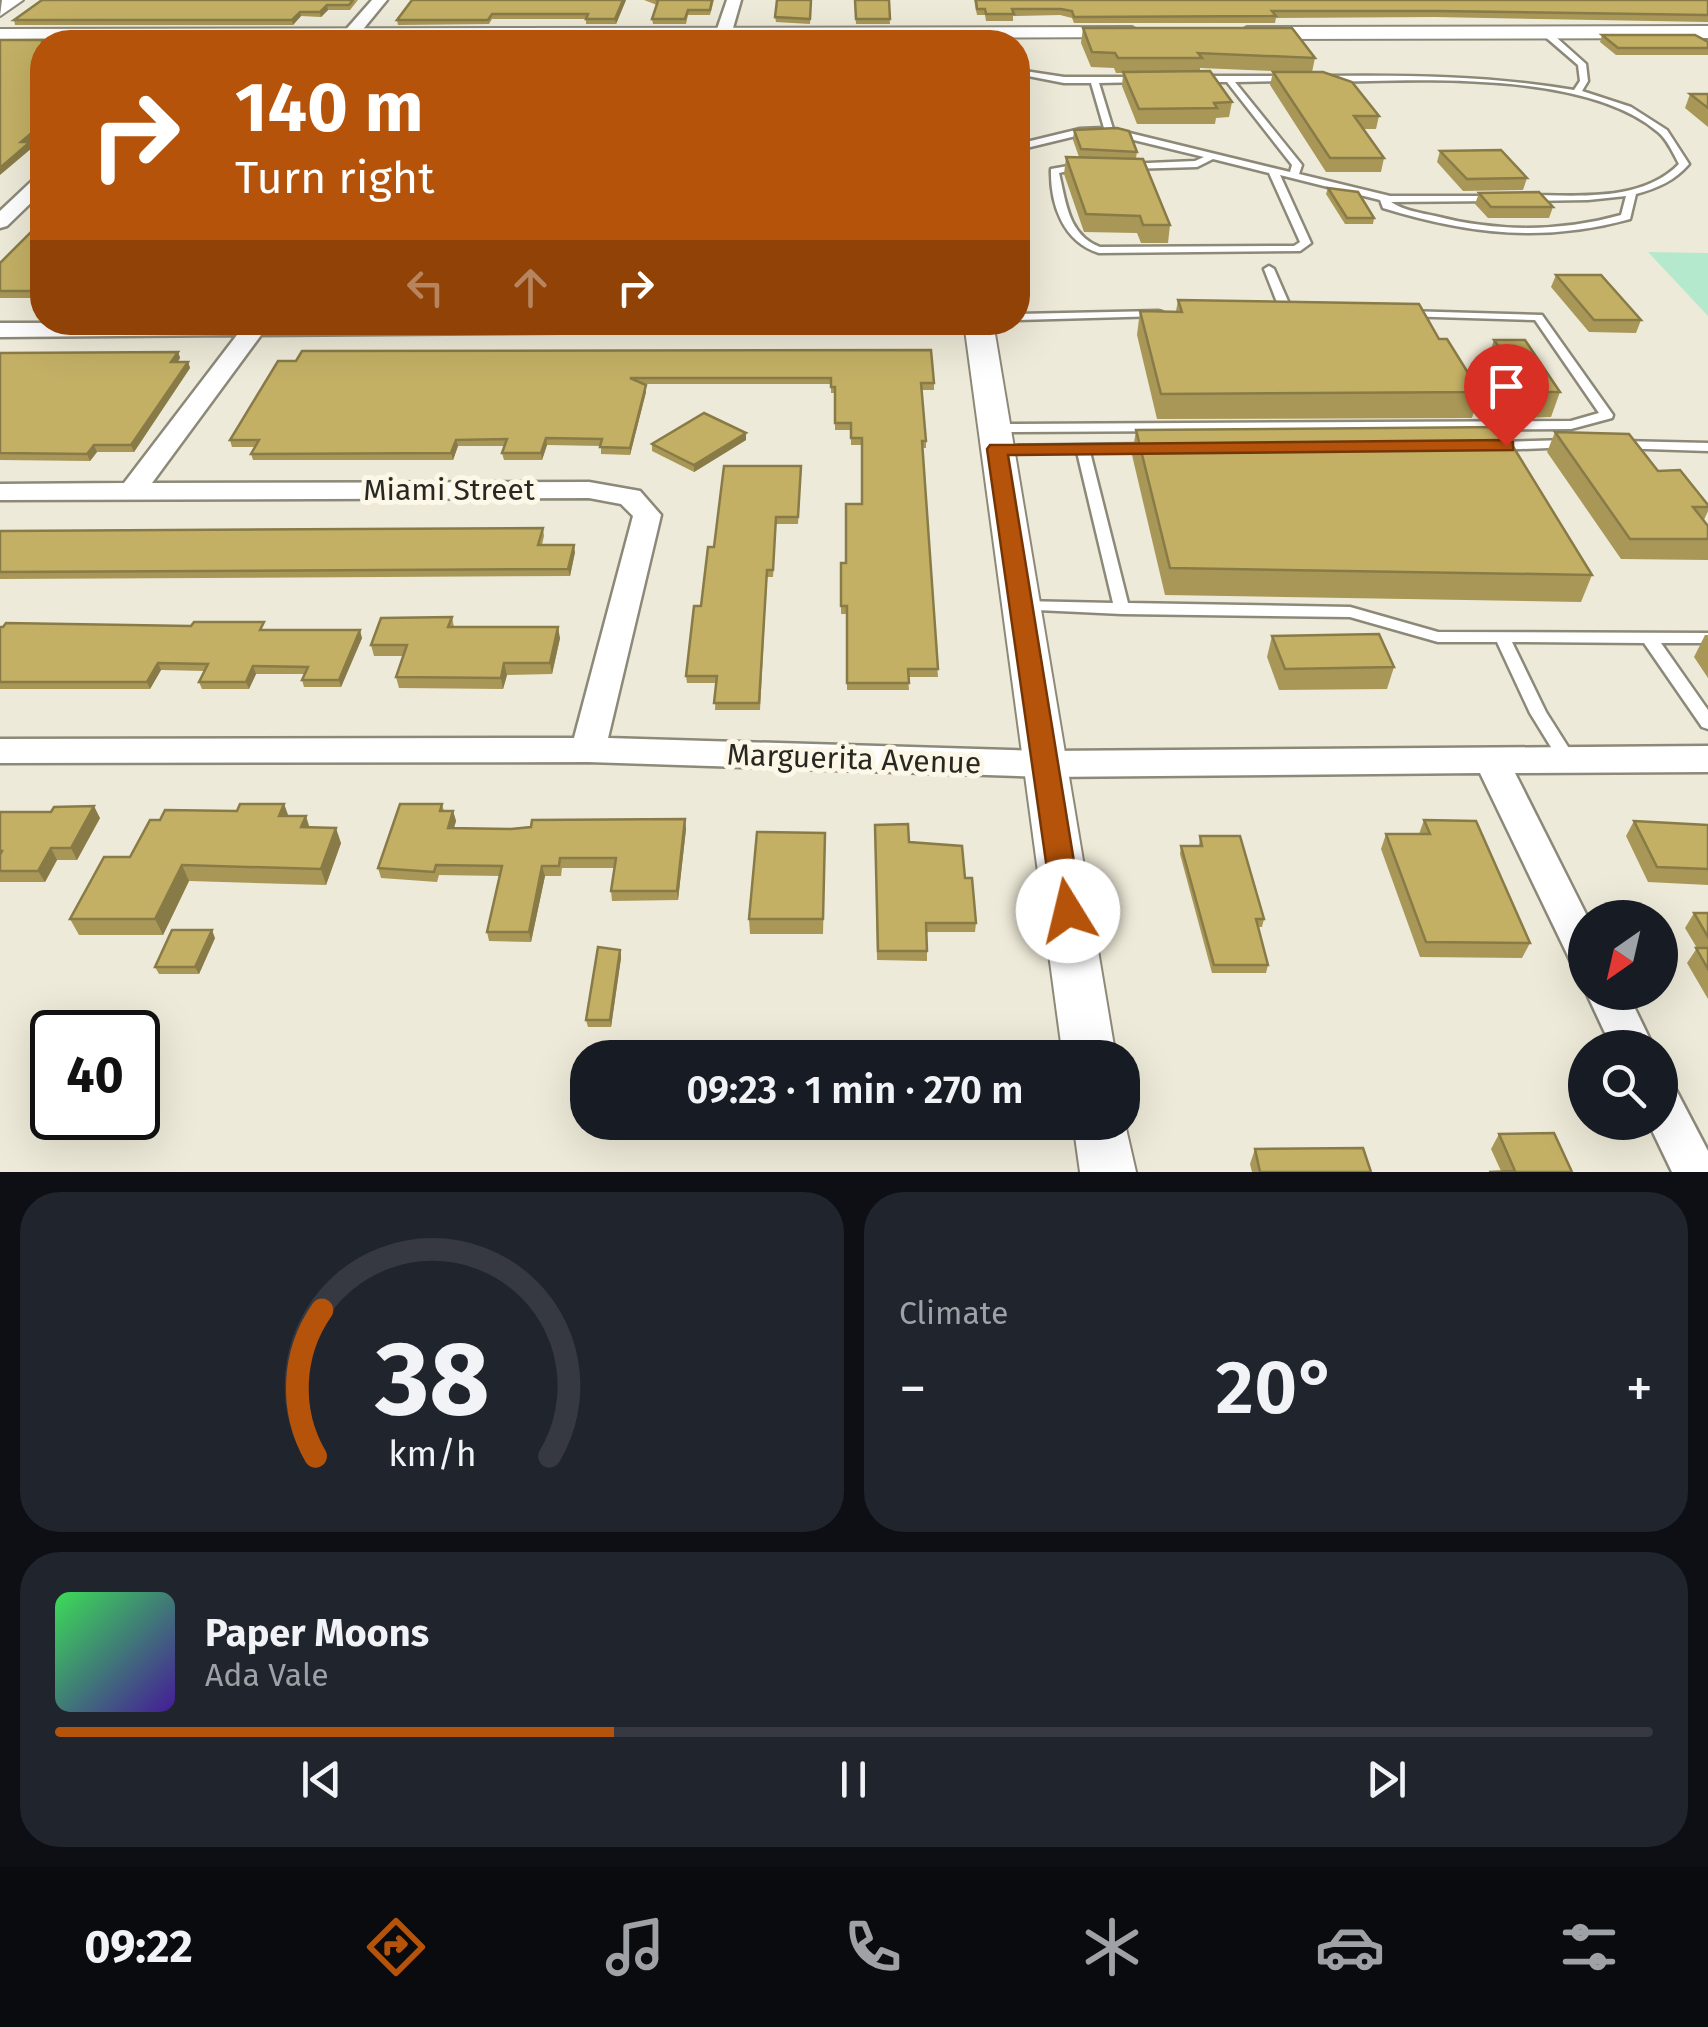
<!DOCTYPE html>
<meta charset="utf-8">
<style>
:root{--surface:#171b24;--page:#20242c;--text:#f1f3f6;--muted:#9ea1a6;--line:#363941;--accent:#b45309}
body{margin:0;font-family:"Fira Sans",sans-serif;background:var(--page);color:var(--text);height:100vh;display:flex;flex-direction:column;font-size:38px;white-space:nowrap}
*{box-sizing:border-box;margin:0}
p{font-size:32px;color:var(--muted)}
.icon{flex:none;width:55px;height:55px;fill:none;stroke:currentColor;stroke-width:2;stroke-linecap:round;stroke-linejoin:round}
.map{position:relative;height:1172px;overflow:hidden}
.side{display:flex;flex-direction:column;gap:20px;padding:20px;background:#0d0f14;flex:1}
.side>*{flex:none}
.guide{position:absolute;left:30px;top:30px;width:1000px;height:305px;border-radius:40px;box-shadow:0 10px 40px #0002;background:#b45309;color:#fff;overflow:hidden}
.needle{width:65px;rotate:214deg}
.fabs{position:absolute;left:1568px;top:900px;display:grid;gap:20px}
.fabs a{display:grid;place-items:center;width:110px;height:110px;border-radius:50%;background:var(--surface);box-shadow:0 10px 40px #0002;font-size:50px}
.speed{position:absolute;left:30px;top:1010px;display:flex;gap:20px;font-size:50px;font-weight:700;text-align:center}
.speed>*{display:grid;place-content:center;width:130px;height:130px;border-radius:50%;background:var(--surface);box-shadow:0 10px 40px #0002;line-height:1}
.speed .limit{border:5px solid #111;border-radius:15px;background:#fff;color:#111}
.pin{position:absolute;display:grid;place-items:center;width:85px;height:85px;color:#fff;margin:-102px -42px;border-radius:50% 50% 50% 0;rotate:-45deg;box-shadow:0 0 10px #0007}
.pin .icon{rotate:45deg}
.me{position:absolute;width:110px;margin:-55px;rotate:351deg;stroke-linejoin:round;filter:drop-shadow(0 0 8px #0008)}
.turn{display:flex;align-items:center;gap:35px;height:210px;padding:0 40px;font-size:45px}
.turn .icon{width:130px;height:130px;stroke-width:2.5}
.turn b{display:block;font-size:70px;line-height:85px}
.lanes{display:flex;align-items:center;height:95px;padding:0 40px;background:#0003;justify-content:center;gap:50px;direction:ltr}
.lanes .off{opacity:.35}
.big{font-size:75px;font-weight:600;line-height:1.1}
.side .widget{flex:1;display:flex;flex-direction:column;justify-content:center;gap:15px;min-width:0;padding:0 35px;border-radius:40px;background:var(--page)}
.side .dial{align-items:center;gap:0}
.dial svg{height:260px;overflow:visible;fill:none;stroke:var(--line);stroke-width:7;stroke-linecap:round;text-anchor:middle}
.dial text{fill:var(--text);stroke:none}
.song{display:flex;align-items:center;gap:30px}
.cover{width:120px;height:120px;border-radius:15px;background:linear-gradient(135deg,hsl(130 70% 55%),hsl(260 70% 35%))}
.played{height:10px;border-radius:5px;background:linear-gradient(90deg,var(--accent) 35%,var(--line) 35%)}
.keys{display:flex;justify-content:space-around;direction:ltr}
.heat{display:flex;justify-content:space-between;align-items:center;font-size:55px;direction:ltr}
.side .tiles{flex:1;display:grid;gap:20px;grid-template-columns:1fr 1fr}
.widget:last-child{grid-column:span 2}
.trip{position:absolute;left:570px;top:1040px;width:570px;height:100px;border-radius:40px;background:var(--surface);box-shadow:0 10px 40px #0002;font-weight:600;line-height:100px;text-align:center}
.dock{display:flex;height:160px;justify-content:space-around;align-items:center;background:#090b0e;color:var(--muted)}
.dock .icon{width:70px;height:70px}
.dock .selected{color:var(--accent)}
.dock b{font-size:45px;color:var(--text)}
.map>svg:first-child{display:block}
</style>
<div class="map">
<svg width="1708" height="1172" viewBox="0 0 1708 1172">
<rect width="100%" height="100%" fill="#eeead9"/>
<path fill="#b5e9cd" d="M1648,252L1708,253V316Z"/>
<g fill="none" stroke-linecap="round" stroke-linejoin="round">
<g stroke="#8d8979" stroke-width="5">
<g id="service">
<path d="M1542,30H1548L1586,64L1588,81L1582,91L1631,107L1667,130L1689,164C1674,181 1658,188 1636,194L1630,219C1543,243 1468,234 1383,208L1380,200L1280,175L1311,243L1300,251L1099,253C1063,242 1050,204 1051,169L1085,163L1090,166L1059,173C1066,202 1068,235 1100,247L1294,246L1300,242L1269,173L1213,159L1197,167L1128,169L1125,168V164L1195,161L1204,157L1109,134L1080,135L1018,150V144L1080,129L1104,128L1091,83H1064L1018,74V70L1064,77H1143L1146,78V82L1099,83L1113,129L1290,172L1292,165L1227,82H1196L1192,79L1196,76H1288L1291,77V81L1235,82L1302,165L1299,174L1390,196H1501V200L1497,201L1391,202C1403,210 1420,213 1435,216C1497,232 1560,232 1621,215L1626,196L1588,200L1525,201L1520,198L1525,195C1575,195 1641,203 1679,164C1673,153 1667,139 1658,132C1585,70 1418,80 1326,82L1322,79L1326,76C1410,75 1492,76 1574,90L1580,81L1578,65L1542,34Z"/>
<path d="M1269,266L1274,269L1294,315L1292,317H1284L1282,315L1264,269Z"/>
<path d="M1158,311L1162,312V316L1018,320V314Z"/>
<path d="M1406,311L1542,315L1613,415L1612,418L1571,429L994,432L988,428L994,424L1571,421L1599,413L1535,320L1402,316L1400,314Z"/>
<path d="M1568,440L1575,444L1573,447L1496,450L1489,446L1496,442Z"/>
<path d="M1621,441L1708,443V451L1616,448L1614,445L1616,442Z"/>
<path d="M1153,444L1160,448L1158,451L1090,452L1128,603L1350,607L1438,632L1708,633V643H1661L1708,710V729L1702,727L1644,643L1512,642L1546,712L1577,761L1574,765H1562L1530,713L1497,642H1438L1350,617L1122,614L1016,609L1013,606L1016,603L1021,601L1113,603L1077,452L997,453L992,452L990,449L992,446Z"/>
</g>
</g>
<g stroke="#8d8979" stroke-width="5">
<g id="minor">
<path d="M372,0H387L355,39H343V33Z"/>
<path d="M727,0H741L731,35L723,40L715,35Z"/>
<path d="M42,176V192L7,226L0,228V211L35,178Z"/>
<path d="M979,322L968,329L261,335L152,483L589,482L640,491L661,515L608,738L1045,751L1708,746V772L1515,773L1588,918H1585V966L1571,962L1480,773L1045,777L588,762L0,763V739L574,738L633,516L621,504L589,498L0,500V484L124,483L237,335L0,337V323Z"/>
<path d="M1586,992H1627L1654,1048H1612Z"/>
<path d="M1660,1082L1675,1088L1708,1151V1172H1672L1648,1122H1660Z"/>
</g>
</g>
<g stroke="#8d8979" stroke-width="4">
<g id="tertiary">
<path d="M23,0L0,16L2,0Z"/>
<path d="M1708,26V38L1247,39L1237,33L1247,27Z"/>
<path d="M1132,27L1142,33L1139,37L0,41V29Z"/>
<path d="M964,322H993L1116,1058H1063Z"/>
<path d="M1122,1111L1136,1172H1080L1073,1122H1122Z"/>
</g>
</g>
<use href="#service" fill="#fff" fill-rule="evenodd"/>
<use href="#minor" fill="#fff" fill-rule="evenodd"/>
<use href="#tertiary" fill="#fff" fill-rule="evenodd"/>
</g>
<g fill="#a89757">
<path d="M358,0L350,10H328L321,17L301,16L293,25H15L14,20Z"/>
<path d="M412,0H626L616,24H586V19H492L489,24L398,25L397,20Z"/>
<path d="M644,0H714L710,15H688L686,24H653L652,19L657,5Z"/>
<path d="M811,0L810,24L776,22L775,17Z"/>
<path d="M855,0H889L890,24H856Z"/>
<path d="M974,0H1708V22L1435,17L1276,18L1275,23H1074L1072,18L1060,15L1013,16V21H986L985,15H977Z"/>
<path d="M1083,28L1315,58L1312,72L1379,116L1376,129H1364L1384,158L1381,172H1326L1270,85L1273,72H1294L1200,68V71L1232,102L1229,117L1216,118L1215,124H1137L1122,86L1123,73H1116L1114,68L1091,67L1081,43Z"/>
<path d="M1602,35L1708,42V55H1616L1600,42Z"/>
<path d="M1690,94H1708V127L1685,108Z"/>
<path d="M1074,130L1137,152L1136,158L1170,225L1168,243H1141L1137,233L1084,232L1064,174L1066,157H1079L1073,140Z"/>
<path d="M1440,151L1527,178L1523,190L1463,191L1437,162Z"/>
<path d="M1328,188L1374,218L1373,224H1345L1326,194Z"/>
<path d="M1479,193L1553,207L1549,218H1488L1475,204Z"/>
<path d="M42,221V298H0V263Z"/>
<path d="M1556,275L1641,320L1636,333L1589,332L1551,287Z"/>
<path d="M1178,300L1439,339L1480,392L1472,418L1157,419L1137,335L1140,311H1176Z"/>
<path d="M1494,340L1560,392L1551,417L1523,418L1486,364Z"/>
<path d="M302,351L934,383V390H921L926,441V448H922L938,677H908L909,690H847V614H841V563H846L862,504V445H851V430H835V393H831V384H644L646,392L630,455L601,454V446L547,445L542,460H504L502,453L505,446H458L453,460H253L251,454L255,447H232L230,440L296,361Z"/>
<path d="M178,352L180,358L178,362H188L190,368L134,452H97L90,461L0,460V353Z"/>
<path d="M1136,430L1592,575L1581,602L1165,595L1132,455Z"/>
<path d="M1555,432L1658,471L1708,505V511L1704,520L1708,526V560L1621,559L1547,452Z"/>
<path d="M746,433V440L694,472L652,451V444Z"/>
<path d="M801,466L798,524H776L773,577H767L760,710H715L716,683H687L686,676L714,547Z"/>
<path d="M543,528L544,536L542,545L575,552L570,576L0,579V531Z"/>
<path d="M452,617L454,627L560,638L552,674L507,675L503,689L399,688L396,677L404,656H374L371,645Z"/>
<path d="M0,627L267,629L362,638L341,687H304L302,680L304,674H256L249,689H202L199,682L205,671L161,670L150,689H0Z"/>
<path d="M1705,635H1708V678L1694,657Z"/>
<path d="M1272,636L1394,667L1387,689L1279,690L1267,657Z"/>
<path d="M284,804L288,816L341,843L326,885L189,881L163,935H79L70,919L130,857L237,811Z"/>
<path d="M442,804L444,811H453L456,821L454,828L686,829L678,900L612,901L611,891L614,868H562L561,876H545L531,942L489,941L487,932L500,876L439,875L437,882L381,878L378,868Z"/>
<path d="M0,812L100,818L77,860H57L45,882H0Z"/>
<path d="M1424,820L1530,943L1522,958L1420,957L1381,849L1386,834H1419Z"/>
<path d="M1634,821L1708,825V885L1648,882L1626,836Z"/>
<path d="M875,825L909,842L976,923L975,932H927V961L877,960Z"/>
<path d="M1200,836L1264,919L1262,927H1258L1268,965L1266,973H1212L1180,854L1181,846H1199Z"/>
<path d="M825,848L823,934H750L749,919Z"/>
<path d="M1694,913H1708V999L1687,963L1697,948L1685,928Z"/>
<path d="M215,938L199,974H159L155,967Z"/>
<path d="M620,950L621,958L611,1027H588L586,1020Z"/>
<path d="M1499,1134L1572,1172H1488L1501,1171L1491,1149Z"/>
<path d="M1255,1149L1371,1172H1252L1250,1164Z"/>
</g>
<g fill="#887b47">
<path d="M623,0H626L616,24L615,19Z"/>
<path d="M327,5L328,10L321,17L320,12Z"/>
<path d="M300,12L301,16L293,25L292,20Z"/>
<path d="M42,124V131L23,148L21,142Z"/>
<path d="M30,142L32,148L0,175V168Z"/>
<path d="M178,352L180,358L173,368L171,362Z"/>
<path d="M188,362L190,368L134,452L131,445Z"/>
<path d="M646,385V392L630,455V448Z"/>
<path d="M746,433V440L694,472V465Z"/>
<path d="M546,438L547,445L542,460L541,453Z"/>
<path d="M456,440L458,446L453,460L451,453Z"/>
<path d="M94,445L97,452L90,461L87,454Z"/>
<path d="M574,545L575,552L570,576L568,569Z"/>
<path d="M558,627L560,638L552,674L550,663Z"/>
<path d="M360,630L362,638L341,687L339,680Z"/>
<path d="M158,663L161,670L150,689L147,682Z"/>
<path d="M504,663L507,675L503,689L501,678Z"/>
<path d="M253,666L256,674L249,689L246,682Z"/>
<path d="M284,804L290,820L279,816Z"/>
<path d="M94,806L100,818L77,860L71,848Z"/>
<path d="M453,811L456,821L451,837L448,828Z"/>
<path d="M306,816L311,832L301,827Z"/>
<path d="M685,819L686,829L678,900L677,891Z"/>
<path d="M336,828L341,843L326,885L321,869Z"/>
<path d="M51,848L57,860L45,882L38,871Z"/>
<path d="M182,865L189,881L163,935L155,919Z"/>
<path d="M542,866L545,876L531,942L529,932Z"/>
<path d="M212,930L215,938L199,974L195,967Z"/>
<path d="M620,950L621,958L611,1027L610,1020Z"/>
</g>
<g fill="#c3b065" stroke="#887b47" stroke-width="2.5">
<path d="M42,0H353L349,5H327L320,12H300L292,20H14Z"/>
<path d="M412,0H623L615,19H586L588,14H492L488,20H397Z"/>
<path d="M656,0H712L710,10H688L685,19H652L658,1Z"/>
<path d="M777,0H811L810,19L775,17Z"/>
<path d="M855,0H889L890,19H856Z"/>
<path d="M976,0H1708V15L1437,11H1272L1276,16L1074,17L1072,11L1061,9H1012L1014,14H986L985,9H977Z"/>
<path d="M1083,28H1292L1315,58L1198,53L1202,58H1118L1115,53L1092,52Z"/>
<path d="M1602,35H1695L1708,42V48H1618Z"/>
<path d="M781,38L858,42L857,38H892L893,42H780Z"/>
<path d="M274,39L271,42H42V124L21,142H30L0,168V40Z"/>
<path d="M474,39L471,42H368L370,40Z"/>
<path d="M577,39H607L605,42H575Z"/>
<path d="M646,39H680L679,42H645Z"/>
<path d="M1210,71L1232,102L1214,103L1217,108L1139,109L1123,72Z"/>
<path d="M1273,72H1323L1352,82L1379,116H1354L1384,158H1330Z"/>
<path d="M1690,94H1708V108Z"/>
<path d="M1117,128L1129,131L1137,152L1081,149L1074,130Z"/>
<path d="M1501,150L1527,178L1467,179L1440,151Z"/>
<path d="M1066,157L1143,159L1170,225H1143L1140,216L1086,214Z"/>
<path d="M1328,188L1358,192L1374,218H1347Z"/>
<path d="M1539,192L1553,207H1491L1479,193Z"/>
<path d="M42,221V291H0V263Z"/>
<path d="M1556,275H1601L1641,320H1594Z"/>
<path d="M1178,300L1419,304L1439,339H1447L1480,392L1161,394L1140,311L1182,312Z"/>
<path d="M1494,340H1525L1560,392H1532Z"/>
<path d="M931,350L934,383H921L926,441H922L938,669H908L909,683H847V606H841V563H846V504H862V438H851V423H835V387H831V378H630L646,385L630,448L600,447L602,439L546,438L541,453H502L507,439L456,440L451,453L251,454L259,440H230L278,361H296L302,351Z"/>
<path d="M178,352L171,362H188L131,445H94L87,454L0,453V353Z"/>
<path d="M704,413L746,433L694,465L652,444Z"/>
<path d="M1501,427L1592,575L1170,568L1136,430Z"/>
<path d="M1555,432L1629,434L1658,471L1680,470L1708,505V507H1693L1708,526V539H1630Z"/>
<path d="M724,466H801L798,517H776L773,570H767L759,703H714L717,676H686L694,606H701L708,547H714Z"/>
<path d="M543,528L538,545H574L568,569L0,572V531Z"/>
<path d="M452,617L448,627H558L550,663H504L501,678L396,677L407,645H371L381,618Z"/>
<path d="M194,622H264L260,630H360L339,680H302L308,667L253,666L246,682H199L208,664L158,663L147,682H0V627H3L6,623L191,626Z"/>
<path d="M1379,634L1394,667L1285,669L1272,636Z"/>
<path d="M240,804H284L279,816H306L301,827L336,828L321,869L182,865L155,919H70L104,857H130L150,820H160L165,810L237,811Z"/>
<path d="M400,804H442L440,811H453L448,828L511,829L531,827L532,820L685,819L677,891H611L616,858H560L559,866H542L529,932H487L502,866L436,865L434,872L378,868Z"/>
<path d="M94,806L71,848H51L38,871H0V855L2,851H0V812H51L54,807Z"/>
<path d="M1424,820L1476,821L1530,943L1426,942L1386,834H1430Z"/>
<path d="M1634,821L1708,825V869L1657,867Z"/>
<path d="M908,824L909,842L962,846L965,878H972L976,923H926L927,951H878L875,825Z"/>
<path d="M757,832L825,833L823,919H749Z"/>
<path d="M1200,836H1240L1264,919H1256L1268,965H1214L1181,846H1202Z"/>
<path d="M1694,913H1708V937Z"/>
<path d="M172,930H212L195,967H155Z"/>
<path d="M598,947L620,950L610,1020H586Z"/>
<path d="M1696,948H1708V969Z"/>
<path d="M1554,1133L1572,1172H1489L1515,1171L1499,1134Z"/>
<path d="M1363,1148L1371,1172H1260L1255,1149Z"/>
</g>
<path fill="#b45309" stroke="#753606" stroke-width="2.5" d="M1506,440L1513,442V450L1008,455L1082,911L1078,919L1068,923L1057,919L1053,911L987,449L990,445Z"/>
<g text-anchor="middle" stroke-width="10" stroke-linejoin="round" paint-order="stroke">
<g font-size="30" fill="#292721" stroke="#fcf7e6">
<text x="449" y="500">Miami Street</text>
<text transform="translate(854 759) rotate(2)" y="10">Marguerita Avenue</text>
</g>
</g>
</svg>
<div class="fabs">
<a><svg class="needle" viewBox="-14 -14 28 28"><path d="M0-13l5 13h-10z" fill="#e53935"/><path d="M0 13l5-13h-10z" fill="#9ea1a6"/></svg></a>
<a><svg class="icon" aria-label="search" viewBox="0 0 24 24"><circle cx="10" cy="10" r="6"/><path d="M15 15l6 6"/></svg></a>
</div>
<div class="speed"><div class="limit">40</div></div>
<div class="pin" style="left:1506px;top:446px;background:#d93025"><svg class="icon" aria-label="arrive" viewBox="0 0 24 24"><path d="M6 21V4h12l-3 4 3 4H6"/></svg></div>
<svg class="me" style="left:1068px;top:911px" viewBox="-20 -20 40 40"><circle r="19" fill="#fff"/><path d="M0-13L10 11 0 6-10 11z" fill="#b45309"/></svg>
<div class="trip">09:23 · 1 min · 270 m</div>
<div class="guide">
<div class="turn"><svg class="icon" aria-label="right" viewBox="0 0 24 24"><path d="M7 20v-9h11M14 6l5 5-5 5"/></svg><div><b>140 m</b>Turn right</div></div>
<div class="lanes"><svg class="icon off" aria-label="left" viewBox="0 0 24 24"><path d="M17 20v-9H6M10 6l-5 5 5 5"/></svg><svg class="icon off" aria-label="ahead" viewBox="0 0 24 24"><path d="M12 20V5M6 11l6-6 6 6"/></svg><svg class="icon" aria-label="right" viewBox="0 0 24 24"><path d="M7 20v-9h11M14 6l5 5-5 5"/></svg></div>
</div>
</div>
<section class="side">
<div class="tiles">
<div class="widget dial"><svg viewBox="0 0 100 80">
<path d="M14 69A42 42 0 1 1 86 69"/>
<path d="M14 69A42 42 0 0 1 16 24" stroke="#b45309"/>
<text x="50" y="56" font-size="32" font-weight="700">38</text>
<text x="50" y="72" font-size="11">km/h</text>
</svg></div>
<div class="widget"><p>Climate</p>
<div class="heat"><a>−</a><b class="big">20°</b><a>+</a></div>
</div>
<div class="widget">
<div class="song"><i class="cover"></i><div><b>Paper Moons</b><p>Ada Vale</p></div></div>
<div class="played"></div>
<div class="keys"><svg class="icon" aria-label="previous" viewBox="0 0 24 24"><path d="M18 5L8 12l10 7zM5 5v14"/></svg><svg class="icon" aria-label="pause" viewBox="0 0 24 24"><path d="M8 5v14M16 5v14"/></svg><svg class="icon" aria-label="next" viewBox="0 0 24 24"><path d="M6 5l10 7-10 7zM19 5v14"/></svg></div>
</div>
</div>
</section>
<nav class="dock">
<b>09:22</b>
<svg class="icon selected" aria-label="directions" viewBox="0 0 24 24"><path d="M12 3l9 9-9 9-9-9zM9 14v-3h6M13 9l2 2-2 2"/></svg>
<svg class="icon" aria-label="music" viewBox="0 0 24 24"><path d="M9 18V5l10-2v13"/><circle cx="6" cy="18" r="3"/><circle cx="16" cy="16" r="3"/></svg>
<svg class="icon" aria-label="phone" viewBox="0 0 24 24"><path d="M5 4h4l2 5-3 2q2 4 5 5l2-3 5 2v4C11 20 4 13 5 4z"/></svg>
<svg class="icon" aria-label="climate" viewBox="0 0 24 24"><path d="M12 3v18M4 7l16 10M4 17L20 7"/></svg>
<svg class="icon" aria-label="car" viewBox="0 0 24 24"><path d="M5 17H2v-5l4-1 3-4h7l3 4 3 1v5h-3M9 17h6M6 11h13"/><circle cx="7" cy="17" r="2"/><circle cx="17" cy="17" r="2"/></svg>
<svg class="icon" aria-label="filters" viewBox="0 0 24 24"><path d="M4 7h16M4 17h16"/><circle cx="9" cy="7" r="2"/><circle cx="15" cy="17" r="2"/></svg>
</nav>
